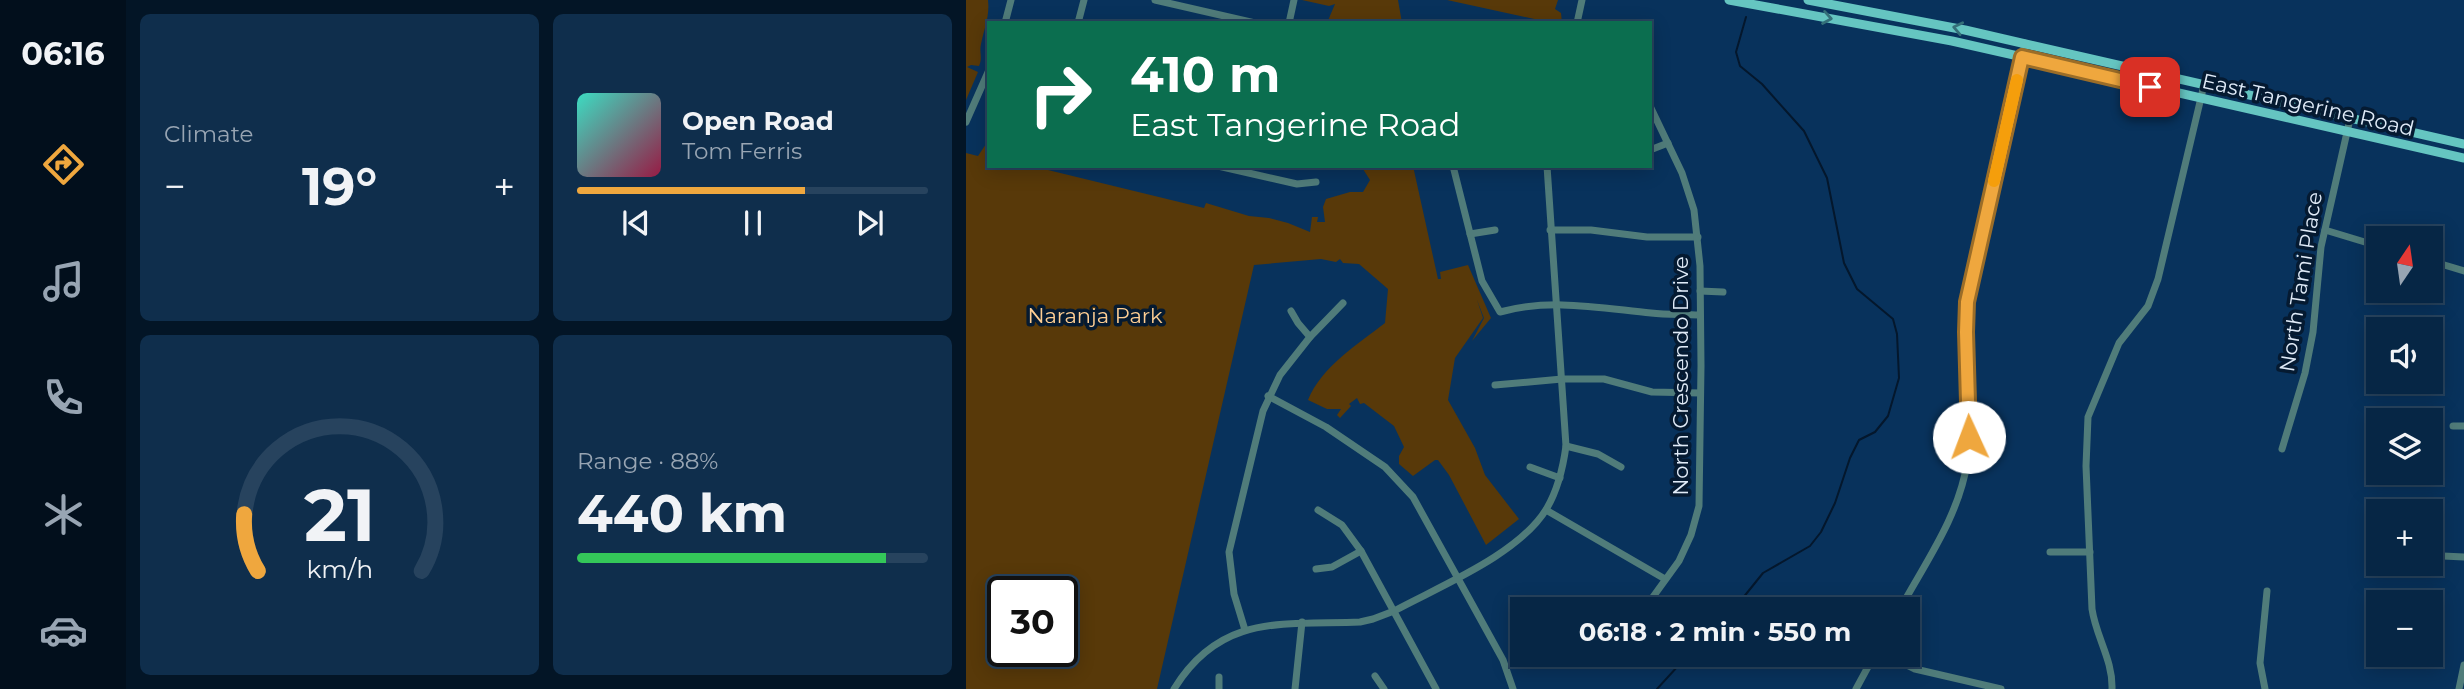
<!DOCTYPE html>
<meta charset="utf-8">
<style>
:root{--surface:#062645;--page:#0f2e4c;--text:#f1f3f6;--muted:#98a5b3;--line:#27435e;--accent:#efa73e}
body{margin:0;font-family:Montserrat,sans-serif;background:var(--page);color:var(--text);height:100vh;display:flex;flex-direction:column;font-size:26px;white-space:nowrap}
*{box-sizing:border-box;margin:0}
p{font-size:23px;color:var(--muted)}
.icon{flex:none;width:38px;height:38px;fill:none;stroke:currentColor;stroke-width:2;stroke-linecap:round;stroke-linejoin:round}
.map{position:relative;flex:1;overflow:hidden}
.drawer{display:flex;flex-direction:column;gap:14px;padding:14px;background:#031526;width:840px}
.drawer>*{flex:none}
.top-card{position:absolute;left:21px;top:21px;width:665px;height:147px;border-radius:0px;box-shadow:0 4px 18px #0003,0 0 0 2px var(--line);background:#0b6e4f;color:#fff;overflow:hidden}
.needle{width:46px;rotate:13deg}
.tools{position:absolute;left:1400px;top:226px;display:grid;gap:14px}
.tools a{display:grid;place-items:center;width:77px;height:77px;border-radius:0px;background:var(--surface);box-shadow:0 4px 18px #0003,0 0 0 2px var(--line);font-size:35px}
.speed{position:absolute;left:21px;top:576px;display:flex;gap:14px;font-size:35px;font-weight:700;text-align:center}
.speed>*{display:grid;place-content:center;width:91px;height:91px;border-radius:50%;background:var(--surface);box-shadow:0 4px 18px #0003,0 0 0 2px var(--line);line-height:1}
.speed .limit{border:4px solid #111;border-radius:10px;background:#fff;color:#111}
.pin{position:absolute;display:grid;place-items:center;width:60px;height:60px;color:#fff;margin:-30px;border-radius:14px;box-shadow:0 4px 10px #0006}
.me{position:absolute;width:77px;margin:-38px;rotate:358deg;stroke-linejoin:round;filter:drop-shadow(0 0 5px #0008)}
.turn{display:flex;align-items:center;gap:24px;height:147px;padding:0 28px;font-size:32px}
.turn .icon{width:91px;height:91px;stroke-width:2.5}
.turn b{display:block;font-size:49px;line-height:60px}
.big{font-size:52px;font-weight:700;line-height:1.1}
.drawer .tile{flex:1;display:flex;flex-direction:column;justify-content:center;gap:10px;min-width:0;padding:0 24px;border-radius:10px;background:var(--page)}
.drawer .dial{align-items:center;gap:0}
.dial svg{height:182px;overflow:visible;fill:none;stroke:var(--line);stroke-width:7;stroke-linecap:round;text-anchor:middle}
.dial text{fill:var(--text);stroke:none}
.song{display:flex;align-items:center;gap:21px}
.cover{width:84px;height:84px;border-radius:10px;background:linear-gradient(135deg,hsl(170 70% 55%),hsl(340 70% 35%))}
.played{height:7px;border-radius:4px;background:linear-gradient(90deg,var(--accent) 65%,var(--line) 65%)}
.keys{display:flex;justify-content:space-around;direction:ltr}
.heat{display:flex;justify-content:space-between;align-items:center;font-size:38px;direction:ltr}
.charge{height:10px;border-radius:5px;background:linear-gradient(90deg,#34c759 88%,var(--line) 0)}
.drawer .tiles{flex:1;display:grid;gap:14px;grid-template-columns:repeat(2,1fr)}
.trip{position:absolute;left:544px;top:597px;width:410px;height:70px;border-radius:0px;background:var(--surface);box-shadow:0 4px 18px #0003,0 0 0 2px var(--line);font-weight:700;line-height:70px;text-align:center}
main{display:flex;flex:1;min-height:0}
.tabs{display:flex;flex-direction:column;width:126px;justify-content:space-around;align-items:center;background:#020f1c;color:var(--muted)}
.tabs .icon{width:49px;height:49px}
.tabs .current{color:var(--accent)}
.tabs b{font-size:32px;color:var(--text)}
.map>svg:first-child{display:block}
</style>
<main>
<nav class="tabs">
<b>06:16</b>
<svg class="icon current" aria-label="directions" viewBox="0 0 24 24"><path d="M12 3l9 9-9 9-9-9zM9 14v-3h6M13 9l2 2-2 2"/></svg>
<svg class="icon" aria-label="music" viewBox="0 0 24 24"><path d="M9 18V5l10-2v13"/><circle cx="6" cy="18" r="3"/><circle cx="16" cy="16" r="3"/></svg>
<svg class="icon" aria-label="phone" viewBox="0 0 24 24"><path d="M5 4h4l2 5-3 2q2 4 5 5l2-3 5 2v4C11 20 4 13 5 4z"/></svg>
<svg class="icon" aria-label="climate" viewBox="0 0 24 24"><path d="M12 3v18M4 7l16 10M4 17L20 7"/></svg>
<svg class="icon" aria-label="car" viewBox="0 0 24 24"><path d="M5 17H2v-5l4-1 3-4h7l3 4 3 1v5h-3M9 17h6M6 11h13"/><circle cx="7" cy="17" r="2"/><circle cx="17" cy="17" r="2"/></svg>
</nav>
<section class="drawer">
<div class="tiles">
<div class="tile"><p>Climate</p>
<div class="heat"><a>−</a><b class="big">19°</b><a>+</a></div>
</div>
<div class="tile">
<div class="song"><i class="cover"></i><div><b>Open Road</b><p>Tom Ferris</p></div></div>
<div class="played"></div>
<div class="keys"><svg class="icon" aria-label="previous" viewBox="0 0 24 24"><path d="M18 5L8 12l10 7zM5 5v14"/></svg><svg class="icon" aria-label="pause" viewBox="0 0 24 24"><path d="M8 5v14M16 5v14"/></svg><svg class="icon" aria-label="next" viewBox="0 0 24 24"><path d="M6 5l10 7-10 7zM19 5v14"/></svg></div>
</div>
<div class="tile dial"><svg viewBox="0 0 100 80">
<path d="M14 69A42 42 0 1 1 86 69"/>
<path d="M14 69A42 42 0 0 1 8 44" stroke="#efa73e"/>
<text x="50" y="56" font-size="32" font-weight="700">21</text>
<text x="50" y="72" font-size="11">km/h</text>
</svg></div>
<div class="tile"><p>Range · 88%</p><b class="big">440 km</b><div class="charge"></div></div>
</div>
</section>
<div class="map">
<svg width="1498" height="689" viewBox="0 0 1498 689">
<rect width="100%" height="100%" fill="#08325c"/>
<g fill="#583909" fill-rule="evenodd">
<path d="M0,0H22C24,16 18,29 15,44C13,52 17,58 13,66L5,65L1,67L12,72L0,100Z"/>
<path d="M336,0H432L436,23H361L369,4L363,6Z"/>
<path d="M481,0H592L589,9L595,13L596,23H587Z"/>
<path d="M20,144L23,166H62L82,170L238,208L240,203L283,216L303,218L322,223L344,232L346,217H352L351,222H359L357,207L360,199L384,192H397L404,180L395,166H447L472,279H475L474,272L502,265L525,318L506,341L518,318L511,300L517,318L489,358L482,400L509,448L519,475L553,519L520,545L483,475L472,460H469L447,476L433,464V456L438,447L428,426L398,403L394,404L391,398L383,404L385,406L374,418L371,415L375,409H361L342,400C356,366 391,345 419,323L422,289L393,264L377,263L374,259L370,262L355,259L288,265L191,689H0V153L12,156ZM37,592H96V651H37Z"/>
</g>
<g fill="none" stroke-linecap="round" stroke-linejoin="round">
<g stroke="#04172c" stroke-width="2">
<path d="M768,609L797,573L844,546L855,532L869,503L884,458L893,440L909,432L922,416L933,378L931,334L927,319L891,289L878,263L861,178L838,131L796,84L774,66L770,52L780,17"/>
<path d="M691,689L723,654"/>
</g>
<g stroke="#507c7a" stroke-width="7">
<path d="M189,0L289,23"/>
<path d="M39,23L45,0"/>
<path d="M112,23L118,0"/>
<path d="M323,23L328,0"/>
<path d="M611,23L616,0"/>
<path d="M0,122L23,70"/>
<path d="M684,150L702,143"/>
<path d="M252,166L331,184L350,182"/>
<path d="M487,166L516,281L534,312C585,298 634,308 685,313C701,315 717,314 733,315"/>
<path d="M584,230H625L681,237H732"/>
<path d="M1359,230L1412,246"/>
<path d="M504,234L529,230"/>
<path d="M1465,261L1498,271"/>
<path d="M734,291L757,292"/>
<path d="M325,311L332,323L344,337"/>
<path d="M529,385L596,379H638L686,392L734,393"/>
<path d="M302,396L360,427L419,467L447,497L537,660L547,689"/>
<path d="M1487,426H1498"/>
<path d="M600,446L632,454L655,467"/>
<path d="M1316,449L1339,373L1347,332L1355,247L1384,119"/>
<path d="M564,467L594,478"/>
<path d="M352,510L376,525L395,551L470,689"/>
<path d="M580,510L699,579"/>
<path d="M1084,552H1124"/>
<path d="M1477,556L1498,557"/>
<path d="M350,569L366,567L395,551"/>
<path d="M684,601L713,561L725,535L733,506L735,366L734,266L728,210L716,173L684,106"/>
<path d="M934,609C959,563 993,516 1001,463C1009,410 996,355 1001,302L1059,43"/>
<path d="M279,630L268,594L263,552L297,411L314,375L344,337L377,303"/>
<path d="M919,654L949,669L1035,689"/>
<path d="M409,676L418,689"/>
<path d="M253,677V689"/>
<path d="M208,689C255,613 317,625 394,622L407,619L428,611C474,586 554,554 581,508C592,489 597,468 600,446L581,166"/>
<path d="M329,689L336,622"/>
<path d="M890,689L909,654"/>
<path d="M1146,689C1147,660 1130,637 1126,609L1120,466L1122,417L1153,343L1182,306L1192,279L1238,85"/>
<path d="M1299,689L1294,663L1301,591"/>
<path d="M1493,689L1498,665"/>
</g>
<g stroke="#65c5c1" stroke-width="9">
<path d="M763,0L986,41L1498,158"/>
<path d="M842,0L999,30L1498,144"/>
</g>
</g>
<defs><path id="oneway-chevron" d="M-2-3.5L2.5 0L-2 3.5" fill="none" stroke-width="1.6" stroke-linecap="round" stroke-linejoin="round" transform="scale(1.75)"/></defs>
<g stroke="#357079">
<use href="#oneway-chevron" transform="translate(861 18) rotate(10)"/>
<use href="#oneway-chevron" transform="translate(992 28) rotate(-168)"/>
</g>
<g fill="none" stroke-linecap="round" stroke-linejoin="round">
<g stroke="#9b6d28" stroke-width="18">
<path id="route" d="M1003,437L1000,332L1001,302L1056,57L1184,87"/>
</g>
<use href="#route" stroke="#efa73e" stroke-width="12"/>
<path stroke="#f59e0b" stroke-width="12" d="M1028,181L1051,80"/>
</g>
<g text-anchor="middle" stroke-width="7" stroke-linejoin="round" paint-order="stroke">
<g font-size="21" fill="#e0ebf8" stroke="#051a31">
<text transform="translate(1342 105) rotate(13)" y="7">East Tangerine Road</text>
<text transform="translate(1335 282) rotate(-81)" y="7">North Tami Place</text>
<text transform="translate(715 376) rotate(-90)" y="7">North Crescendo Drive</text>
</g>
<g font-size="21" fill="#fece93" stroke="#051a31">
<text x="129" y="323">Naranja Park</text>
</g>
</g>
</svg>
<div class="tools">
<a><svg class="needle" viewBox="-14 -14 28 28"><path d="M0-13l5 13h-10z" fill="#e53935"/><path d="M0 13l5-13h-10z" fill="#98a5b3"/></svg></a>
<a><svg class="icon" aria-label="sound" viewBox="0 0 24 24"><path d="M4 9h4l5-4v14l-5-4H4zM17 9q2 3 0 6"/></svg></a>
<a><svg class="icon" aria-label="layers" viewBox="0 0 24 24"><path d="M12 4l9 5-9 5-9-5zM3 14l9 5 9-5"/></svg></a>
<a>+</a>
<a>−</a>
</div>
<div class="speed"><div class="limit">30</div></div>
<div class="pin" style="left:1184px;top:87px;background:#d93025"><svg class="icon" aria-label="arrive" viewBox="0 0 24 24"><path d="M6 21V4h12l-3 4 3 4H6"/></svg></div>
<svg class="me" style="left:1003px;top:437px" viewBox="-20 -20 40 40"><circle r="19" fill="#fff"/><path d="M0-13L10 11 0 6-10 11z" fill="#efa73e"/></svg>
<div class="trip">06:18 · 2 min · 550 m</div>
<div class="top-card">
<div class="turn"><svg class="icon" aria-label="right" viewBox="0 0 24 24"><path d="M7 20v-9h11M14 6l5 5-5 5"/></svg><div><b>410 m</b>East Tangerine Road</div></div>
</div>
</div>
</main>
